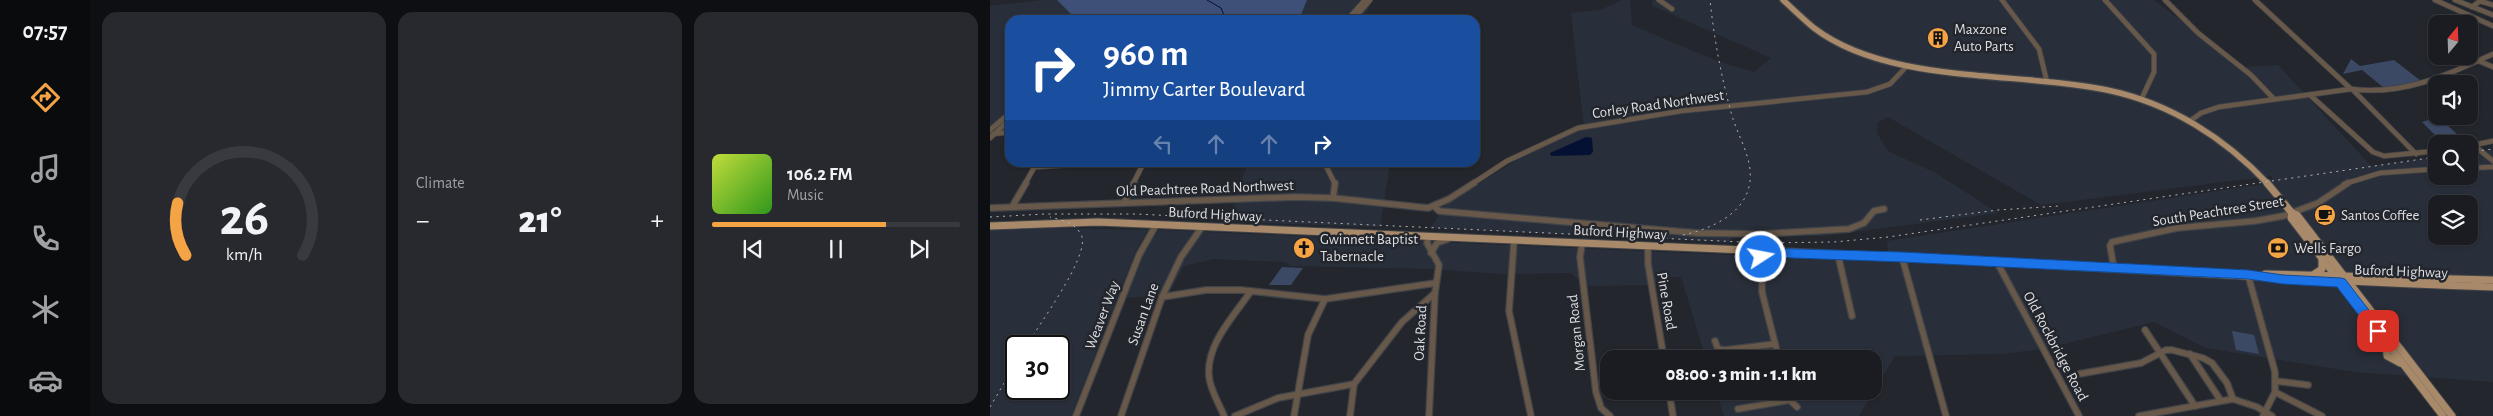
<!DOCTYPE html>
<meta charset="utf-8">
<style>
:root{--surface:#1a1c21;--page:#27292e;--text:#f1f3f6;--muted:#9fa1a5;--line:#383a3f;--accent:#f4a444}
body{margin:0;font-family:"Alegreya Sans",sans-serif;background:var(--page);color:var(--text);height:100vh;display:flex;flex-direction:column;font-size:19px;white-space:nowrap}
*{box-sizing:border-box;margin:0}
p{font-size:16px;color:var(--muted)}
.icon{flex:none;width:28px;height:28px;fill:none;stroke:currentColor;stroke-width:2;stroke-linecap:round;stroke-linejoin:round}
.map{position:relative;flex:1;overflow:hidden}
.details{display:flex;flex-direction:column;gap:12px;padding:12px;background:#0e0f12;width:900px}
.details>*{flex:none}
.guide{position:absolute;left:15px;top:15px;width:475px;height:152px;border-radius:15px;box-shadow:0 1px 4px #0004,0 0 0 1px var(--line);background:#1a4fa0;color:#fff;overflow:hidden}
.needle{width:32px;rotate:19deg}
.tools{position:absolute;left:1438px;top:15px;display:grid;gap:10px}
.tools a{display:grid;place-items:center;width:50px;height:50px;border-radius:10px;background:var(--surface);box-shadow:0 1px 4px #0004,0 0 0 1px var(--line);font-size:25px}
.speed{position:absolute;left:15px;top:335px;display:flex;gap:10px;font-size:25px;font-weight:700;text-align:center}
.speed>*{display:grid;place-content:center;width:65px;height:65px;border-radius:50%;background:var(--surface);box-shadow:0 1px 4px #0004,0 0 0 1px var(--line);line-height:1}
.speed .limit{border:2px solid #111;border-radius:8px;background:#fff;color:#111}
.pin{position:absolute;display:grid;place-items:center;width:42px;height:42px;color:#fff;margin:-21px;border-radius:10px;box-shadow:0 2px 8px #0006}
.me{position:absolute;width:55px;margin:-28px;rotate:79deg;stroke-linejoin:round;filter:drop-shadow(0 0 4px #0008)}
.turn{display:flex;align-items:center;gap:18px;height:105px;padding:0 15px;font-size:22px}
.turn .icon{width:65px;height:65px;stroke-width:2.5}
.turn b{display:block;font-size:35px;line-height:42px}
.lanes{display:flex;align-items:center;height:48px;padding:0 15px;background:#0003;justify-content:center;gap:25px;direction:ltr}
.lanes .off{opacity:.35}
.big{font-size:38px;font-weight:800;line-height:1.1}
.details .tile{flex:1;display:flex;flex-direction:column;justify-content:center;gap:8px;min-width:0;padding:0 18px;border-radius:15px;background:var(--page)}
.details .dial{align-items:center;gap:0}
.dial svg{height:130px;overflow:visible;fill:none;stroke:var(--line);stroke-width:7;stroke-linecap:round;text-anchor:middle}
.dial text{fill:var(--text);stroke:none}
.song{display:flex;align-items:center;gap:15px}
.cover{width:60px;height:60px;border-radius:8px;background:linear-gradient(135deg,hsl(70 70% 55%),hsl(110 70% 35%))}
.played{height:5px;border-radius:2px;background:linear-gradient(90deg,var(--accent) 70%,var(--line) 70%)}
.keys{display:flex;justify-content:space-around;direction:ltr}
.heat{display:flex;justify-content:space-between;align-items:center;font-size:28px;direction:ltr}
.details .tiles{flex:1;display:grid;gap:12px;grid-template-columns:repeat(3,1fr)}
.trip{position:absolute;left:610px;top:350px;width:282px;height:50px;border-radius:15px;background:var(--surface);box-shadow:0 1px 4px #0004,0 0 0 1px var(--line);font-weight:800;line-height:50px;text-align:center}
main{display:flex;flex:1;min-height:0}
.menu{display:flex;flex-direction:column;width:90px;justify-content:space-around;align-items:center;background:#0a0b0d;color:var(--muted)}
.menu .icon{width:35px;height:35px}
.menu .current{color:var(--accent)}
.menu b{font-size:22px;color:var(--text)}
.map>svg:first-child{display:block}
</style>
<main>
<nav class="menu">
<b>07:57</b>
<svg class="icon current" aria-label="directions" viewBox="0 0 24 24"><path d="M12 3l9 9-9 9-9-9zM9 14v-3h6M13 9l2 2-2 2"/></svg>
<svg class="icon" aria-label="music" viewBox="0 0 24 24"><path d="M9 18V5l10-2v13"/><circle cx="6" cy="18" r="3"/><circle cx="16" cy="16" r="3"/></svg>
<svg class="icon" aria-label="phone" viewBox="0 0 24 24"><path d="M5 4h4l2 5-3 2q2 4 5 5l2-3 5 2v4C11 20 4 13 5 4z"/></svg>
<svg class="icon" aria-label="climate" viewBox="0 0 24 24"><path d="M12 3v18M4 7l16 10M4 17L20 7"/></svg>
<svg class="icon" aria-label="car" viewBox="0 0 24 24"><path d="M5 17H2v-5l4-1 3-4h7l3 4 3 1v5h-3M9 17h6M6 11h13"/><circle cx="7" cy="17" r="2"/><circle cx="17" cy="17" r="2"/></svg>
</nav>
<section class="details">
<div class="tiles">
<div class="tile dial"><svg viewBox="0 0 100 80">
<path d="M14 69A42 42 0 1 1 86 69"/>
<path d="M14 69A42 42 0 0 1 9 37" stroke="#f4a444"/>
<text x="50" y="56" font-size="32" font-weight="700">26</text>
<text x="50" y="72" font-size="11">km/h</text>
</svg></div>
<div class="tile"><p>Climate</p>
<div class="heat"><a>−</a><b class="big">21°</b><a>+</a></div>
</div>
<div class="tile">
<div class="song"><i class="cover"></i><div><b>106.2 FM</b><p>Music</p></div></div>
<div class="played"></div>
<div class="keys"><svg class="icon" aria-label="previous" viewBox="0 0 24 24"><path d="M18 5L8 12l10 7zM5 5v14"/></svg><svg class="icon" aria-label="pause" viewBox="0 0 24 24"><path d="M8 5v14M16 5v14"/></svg><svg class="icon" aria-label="next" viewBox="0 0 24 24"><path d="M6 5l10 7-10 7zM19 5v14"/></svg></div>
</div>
</div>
</section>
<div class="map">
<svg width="1503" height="416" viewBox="0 0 1503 416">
<rect width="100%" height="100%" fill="#23262c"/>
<g fill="#292f3a" fill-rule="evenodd">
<path d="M52,0H67L87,20H20V121L0,136V6Z"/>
<path d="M317,0H383L373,20H309Z"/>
<path d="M632,0H640L642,25L727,61L764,72L781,58L663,6L662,0H1164L1253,67L1288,65L1381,166L1446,157V176H1479V152L1503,149V382L1365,372L1216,348L1164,322L1053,349L1012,354L905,356L869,416H734L726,391H884V359H716L691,277H666L667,285L596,286L581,273L510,274L443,269L301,266L295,262L224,259L194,266L178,295L135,298L149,261L169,230L899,262L897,241L1281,183L1282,176L1051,205L898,117L887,123V133L898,151L946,173L1008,213L833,236H742L740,242L440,228L457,203L540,152L594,128L581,13L610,10ZM1446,204H1479V236H1446Z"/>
<path d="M258,163H400L390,227L241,222L246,195Z"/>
<path d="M64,228L158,230L146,250L81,416H0V230ZM69,346V389H26V346Z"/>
</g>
<g fill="#3b4965">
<path d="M1361,59L1370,66L1404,60L1431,81L1394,88L1372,70L1353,74Z"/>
<path d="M1445,118L1452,120L1471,138L1449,139L1432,122Z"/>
<path d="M292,267L313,268L301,285H279Z"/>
<path d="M1242,331L1264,335L1269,354L1246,350Z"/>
</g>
<path fill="#3e5077" d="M67,0H317L309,20H87Z"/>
<path fill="#051132" d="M596,137L602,138L603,152L600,155L561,156L560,153Z"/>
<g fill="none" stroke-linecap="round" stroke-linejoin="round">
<path stroke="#051132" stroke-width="1" d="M217,0L231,8L236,20"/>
<g stroke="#414449" stroke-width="6">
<g id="minor-far1">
<path d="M669,0L682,9"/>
<path d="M1012,0L1049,49L1057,82"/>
<path d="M1115,0L1164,54V72L1151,100"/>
<path d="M1175,0L1208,33L1261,75L1284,99"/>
<path d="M1265,0L1361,89"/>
<path d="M1445,0L1503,26"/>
<path d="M1465,0L1503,15"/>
<path d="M1482,7L1490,1L1503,5"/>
<path d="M357,20L375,0"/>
<path d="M363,20L380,0"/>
<path d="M1489,61L1503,67"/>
<path d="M1364,91L1426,154"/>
<path d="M1320,95L1383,152L1394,156L1446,151"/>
<path d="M1200,121L1211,113L1229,107L1361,89C1412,96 1458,75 1503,54"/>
<path d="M0,130L20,113"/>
<path d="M3,134L20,132"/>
<path d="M0,138L20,119"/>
<path d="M1475,138L1503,161"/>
<path d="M1479,146L1503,141"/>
<path d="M334,162L345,184"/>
<path d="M45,167L121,162"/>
<path d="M1479,168L1503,167"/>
<path d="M35,184L47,162"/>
<path d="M143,184L154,162"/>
<path d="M482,184L517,161L588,128L691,111L877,92L900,84L917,66"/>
<path d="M1354,184L1390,173L1446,169"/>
</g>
</g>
<g stroke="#414449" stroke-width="8">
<g id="minor">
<path d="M343,198L345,183"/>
<path d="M134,203L144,183"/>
<path d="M444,206L449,211L707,233L771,234L859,229L874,223L884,211L894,209"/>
<path d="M22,207L36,183"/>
<path d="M0,208L305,197L343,198L438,208L459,199L484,183"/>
<path d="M438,238L437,243L449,265L445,293L439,416"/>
<path d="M524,241L519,311L541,416"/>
<path d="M592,244L590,257L606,392L611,408L620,416"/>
<path d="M658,247V264L674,359"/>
<path d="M772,252V292L789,359"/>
<path d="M441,253L447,243L458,239"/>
<path d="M848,255L862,316"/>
<path d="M912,257L956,416"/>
<path d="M1007,262L1089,416"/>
<path d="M1124,268L1120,246L1122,242L1187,228L1265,221L1293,216L1328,203L1358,183"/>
<path d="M1258,275L1285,372V392L1273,416"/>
<path d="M172,297L216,290H251L335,299L446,283"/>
<path d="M1155,330L1205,406"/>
<path d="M725,341L728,349L735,350L785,344"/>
<path d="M1200,354L1231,401"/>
<path d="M1089,374L1151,363L1176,350H1182L1213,358L1222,363L1237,383L1243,399"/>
<path d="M1285,381L1318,385"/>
<path d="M364,384L412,322L445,293"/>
<path d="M679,391L683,416"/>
<path d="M798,391L800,400"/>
<path d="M1285,392L1332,416"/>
<path d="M748,409L800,400L807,407"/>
<path d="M86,416L149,255L166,225"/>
<path d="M131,416L172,297L191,257L212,227"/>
<path d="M234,416C229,403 220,390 219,376C216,344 244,316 261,291"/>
<path d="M245,416L288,398L364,384"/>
<path d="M304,416L318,335L335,299"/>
<path d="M360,416L364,384"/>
<path d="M1149,416L1243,399L1267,407L1282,416"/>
</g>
</g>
<g stroke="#414449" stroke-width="8">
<path id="major-far1" d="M793,0C803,9 813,19 824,28C899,85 1028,71 1117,90C1180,103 1235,138 1278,184"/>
</g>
<g stroke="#414449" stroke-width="9">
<g id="major">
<path d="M1277,183L1302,213L1307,215L1462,416"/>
<path d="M1302,213L1301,218L1453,416"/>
<path d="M0,226L108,222C377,234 646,244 914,257C1111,267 1307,281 1503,287"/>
<path d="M1275,274L1503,280"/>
<path d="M1323,275L1332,269V259"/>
<path d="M1396,344L1397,356L1410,363"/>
</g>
</g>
<use href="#minor-far1" stroke="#675849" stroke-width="4.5"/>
<use href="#minor" stroke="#675849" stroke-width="5.5"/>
<use href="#major-far1" stroke="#a88969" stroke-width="5.5"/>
<use href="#major" stroke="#a88969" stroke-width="7"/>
<g stroke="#b0b2b6" stroke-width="1" stroke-dasharray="2 4.5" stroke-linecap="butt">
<path d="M1479,152L1503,149"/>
<path d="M0,217L55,214H145L774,243L844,242L898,237L1446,157"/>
<path d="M930,220L1008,210L1069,206"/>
<path d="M693,235C725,228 764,210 760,170C758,150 746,132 741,112C731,76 724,38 720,0"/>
<path d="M36,346C49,325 98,258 92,237C87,223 72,220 60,217"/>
<path d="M0,407L26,363"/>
</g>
</g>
<path fill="#1a73e8" stroke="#114b97" d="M772,248L912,252L1258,270L1293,275L1351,278L1355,279L1395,331L1393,335H1384L1347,287L1293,284L1258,279L912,262L777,257L771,262L765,257L767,249Z"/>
<defs>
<g id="building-disc" transform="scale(1.125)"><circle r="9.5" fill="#f4a444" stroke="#23262c"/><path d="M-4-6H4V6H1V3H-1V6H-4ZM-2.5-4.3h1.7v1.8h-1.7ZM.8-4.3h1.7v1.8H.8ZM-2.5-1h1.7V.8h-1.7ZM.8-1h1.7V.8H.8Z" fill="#111"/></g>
<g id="cafe-disc" transform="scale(1.125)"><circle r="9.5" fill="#f4a444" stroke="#23262c"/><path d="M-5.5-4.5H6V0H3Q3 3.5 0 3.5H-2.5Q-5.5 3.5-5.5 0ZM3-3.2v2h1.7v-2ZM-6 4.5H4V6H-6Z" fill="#111"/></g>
<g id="church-disc" transform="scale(1.125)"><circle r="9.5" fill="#f4a444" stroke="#23262c"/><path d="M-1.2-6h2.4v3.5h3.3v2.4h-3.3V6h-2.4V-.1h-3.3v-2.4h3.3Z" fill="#111"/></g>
<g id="bank-disc" transform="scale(1.125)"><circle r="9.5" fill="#f4a444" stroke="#23262c"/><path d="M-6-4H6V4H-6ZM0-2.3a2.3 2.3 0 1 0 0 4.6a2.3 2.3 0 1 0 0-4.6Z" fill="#111"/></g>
</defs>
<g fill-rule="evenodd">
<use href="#building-disc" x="948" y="38"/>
<use href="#cafe-disc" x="1335" y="215"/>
<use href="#church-disc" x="314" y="248"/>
<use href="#bank-disc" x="1288" y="248"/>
</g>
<g text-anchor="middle" stroke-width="5" stroke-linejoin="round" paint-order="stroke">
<g font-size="15" fill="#dddfe3" stroke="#23262c" text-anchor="start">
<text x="964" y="34">Maxzone<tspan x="964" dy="17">Auto Parts</tspan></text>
<text x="1351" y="220">Santos Coffee</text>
<text x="330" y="244">Gwinnett Baptist<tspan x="330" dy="17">Tabernacle</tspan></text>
<text x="1304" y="253">Wells Fargo</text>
</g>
<g font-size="15" fill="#dddfe3" stroke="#23262c">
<text transform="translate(668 104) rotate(-8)" y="5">Corley Road Northwest</text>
<text transform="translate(215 188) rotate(-2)" y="5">Old Peachtree Road Northwest</text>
<text transform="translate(1228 211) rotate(-9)" y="5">South Peachtree Street</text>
<text transform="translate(225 214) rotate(3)" y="5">Buford Highway</text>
<text transform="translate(630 232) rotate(3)" y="5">Buford Highway</text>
<text transform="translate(1411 271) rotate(2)" y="5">Buford Highway</text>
<text transform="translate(677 301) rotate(80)" y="5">Pine Road</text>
<text transform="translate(153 314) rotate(-70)" y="5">Susan Lane</text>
<text transform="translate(112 315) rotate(-69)" y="5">Weaver Way</text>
<text transform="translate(430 333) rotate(-87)" y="5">Oak Road</text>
<text transform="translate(586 333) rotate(-96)" y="5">Morgan Road</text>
<text transform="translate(1066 346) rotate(62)" y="5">Old Rockbridge Road</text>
</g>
</g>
</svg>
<div class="tools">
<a><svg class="needle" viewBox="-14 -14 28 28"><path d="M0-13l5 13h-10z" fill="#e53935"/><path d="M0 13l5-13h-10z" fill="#9fa1a5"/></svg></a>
<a><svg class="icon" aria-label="sound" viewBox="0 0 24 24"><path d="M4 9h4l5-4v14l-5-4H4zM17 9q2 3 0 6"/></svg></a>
<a><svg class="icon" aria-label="search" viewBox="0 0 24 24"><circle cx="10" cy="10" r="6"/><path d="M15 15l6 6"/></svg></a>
<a><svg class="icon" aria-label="layers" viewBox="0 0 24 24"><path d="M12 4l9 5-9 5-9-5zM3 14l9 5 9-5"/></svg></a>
</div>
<div class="speed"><div class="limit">30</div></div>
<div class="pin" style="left:1388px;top:331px;background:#d93025"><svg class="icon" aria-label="arrive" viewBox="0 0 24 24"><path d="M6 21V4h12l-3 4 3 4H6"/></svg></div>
<svg class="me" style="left:771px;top:257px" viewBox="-20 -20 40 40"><circle r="17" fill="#1a73e8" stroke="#fff" stroke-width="3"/><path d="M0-11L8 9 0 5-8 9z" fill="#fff"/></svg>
<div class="trip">08:00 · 3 min · 1.1 km</div>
<div class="guide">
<div class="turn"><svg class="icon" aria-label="right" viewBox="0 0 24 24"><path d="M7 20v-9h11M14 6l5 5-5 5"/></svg><div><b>960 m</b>Jimmy Carter Boulevard</div></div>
<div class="lanes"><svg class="icon off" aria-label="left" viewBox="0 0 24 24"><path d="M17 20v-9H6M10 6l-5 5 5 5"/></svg><svg class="icon off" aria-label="ahead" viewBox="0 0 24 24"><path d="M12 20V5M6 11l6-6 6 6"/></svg><svg class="icon off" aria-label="ahead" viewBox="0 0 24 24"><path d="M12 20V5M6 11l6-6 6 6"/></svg><svg class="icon" aria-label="right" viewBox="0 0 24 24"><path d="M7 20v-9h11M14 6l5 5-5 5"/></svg></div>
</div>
</div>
</main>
